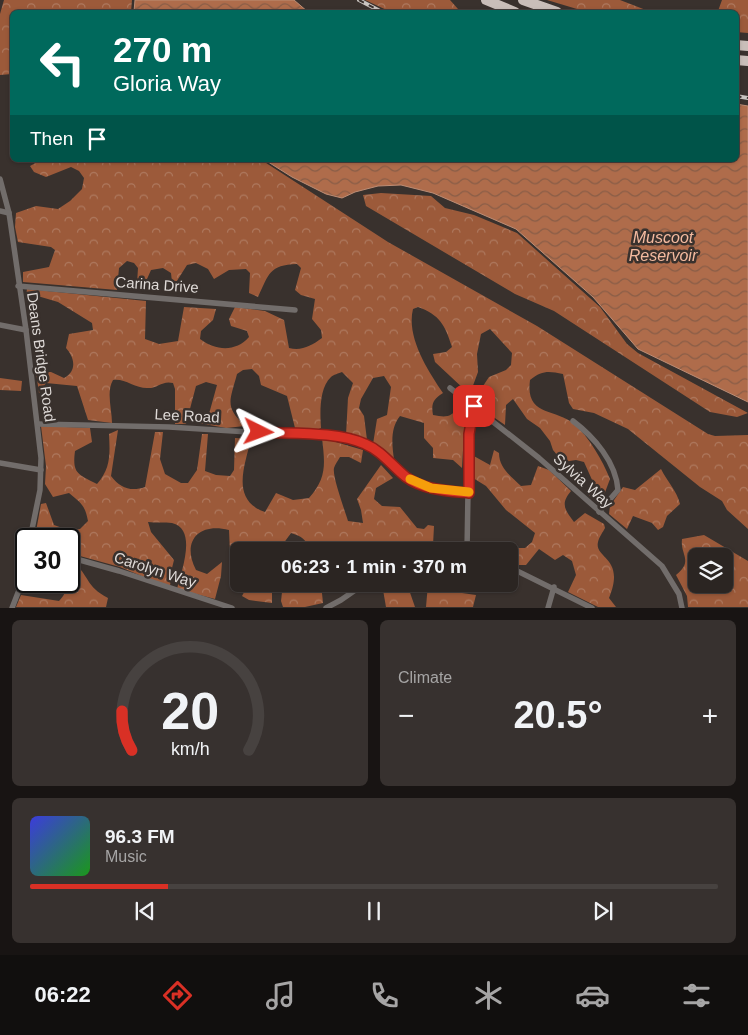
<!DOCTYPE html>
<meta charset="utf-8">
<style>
:root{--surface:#2b2522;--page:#37312f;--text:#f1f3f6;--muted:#a6a5a5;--line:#474240;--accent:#d93025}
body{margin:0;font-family:Arial,sans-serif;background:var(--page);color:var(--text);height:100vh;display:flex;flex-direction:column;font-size:19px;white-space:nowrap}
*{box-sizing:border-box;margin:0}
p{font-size:16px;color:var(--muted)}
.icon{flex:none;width:28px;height:28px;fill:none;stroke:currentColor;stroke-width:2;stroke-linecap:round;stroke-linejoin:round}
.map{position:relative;height:608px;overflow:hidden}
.panel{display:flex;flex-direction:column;gap:12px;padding:12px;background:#181413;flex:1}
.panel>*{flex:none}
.banner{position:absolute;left:10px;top:10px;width:729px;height:152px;border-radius:8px;box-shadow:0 1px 4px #0004,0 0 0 1px var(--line);background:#00695c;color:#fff;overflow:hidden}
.fabs{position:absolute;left:688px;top:548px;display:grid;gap:10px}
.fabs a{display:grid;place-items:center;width:45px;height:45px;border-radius:8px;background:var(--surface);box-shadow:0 1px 4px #0004,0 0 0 1px var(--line);font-size:25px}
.speed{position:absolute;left:15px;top:528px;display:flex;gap:10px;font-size:25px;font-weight:700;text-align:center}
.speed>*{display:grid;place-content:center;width:65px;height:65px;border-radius:50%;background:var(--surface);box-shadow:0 1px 4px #0004,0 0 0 1px var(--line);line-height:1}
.speed .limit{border:2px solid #111;border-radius:8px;background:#fff;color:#111}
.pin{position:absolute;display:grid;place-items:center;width:42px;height:42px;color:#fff;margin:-21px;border-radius:10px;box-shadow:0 2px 8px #0006}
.me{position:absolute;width:55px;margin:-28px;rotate:93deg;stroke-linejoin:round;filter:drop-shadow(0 0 4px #0008)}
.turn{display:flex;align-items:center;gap:18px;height:105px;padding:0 20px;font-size:22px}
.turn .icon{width:65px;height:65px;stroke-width:2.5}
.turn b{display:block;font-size:35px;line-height:42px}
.then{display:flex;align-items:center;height:48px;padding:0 20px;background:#0003;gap:10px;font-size:19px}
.big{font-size:38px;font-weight:600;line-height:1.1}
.panel .card{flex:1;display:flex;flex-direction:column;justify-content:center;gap:8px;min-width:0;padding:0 18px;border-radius:8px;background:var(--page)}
.panel .dial{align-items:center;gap:0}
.dial svg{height:130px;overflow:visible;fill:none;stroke:var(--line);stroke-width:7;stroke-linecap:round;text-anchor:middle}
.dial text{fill:var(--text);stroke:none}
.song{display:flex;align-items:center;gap:15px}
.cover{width:60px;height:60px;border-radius:8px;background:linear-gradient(135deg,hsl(240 70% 55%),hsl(120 70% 35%))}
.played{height:5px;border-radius:2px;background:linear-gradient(90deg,var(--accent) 20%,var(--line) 20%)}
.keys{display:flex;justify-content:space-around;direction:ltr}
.heat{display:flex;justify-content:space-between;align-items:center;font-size:28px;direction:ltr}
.panel .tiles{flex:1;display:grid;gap:12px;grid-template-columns:1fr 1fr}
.card:last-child{grid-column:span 2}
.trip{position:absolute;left:230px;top:542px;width:288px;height:50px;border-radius:8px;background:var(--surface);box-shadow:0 1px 4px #0004,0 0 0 1px var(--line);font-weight:600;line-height:50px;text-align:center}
.tab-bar{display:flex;height:80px;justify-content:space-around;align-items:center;background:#110f0e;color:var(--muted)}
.tab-bar .icon{width:35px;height:35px}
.tab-bar .selected{color:var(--accent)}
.tab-bar b{font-size:22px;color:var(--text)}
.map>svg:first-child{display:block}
</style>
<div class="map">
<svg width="748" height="608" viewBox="0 0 748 608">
<defs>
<pattern id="forest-crowns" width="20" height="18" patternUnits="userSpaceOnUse" patternTransform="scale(1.25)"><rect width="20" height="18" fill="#9c5a3a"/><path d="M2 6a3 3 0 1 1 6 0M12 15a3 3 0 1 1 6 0" fill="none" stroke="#ae795f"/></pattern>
<pattern id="water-waves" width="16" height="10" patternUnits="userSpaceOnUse" patternTransform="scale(1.25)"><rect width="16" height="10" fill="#af6c4b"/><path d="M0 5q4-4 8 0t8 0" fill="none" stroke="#895d47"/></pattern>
</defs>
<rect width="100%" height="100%" fill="#39312d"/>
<g fill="url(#forest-crowns)" fill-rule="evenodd">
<path d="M4,0H132L131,12H12V74L0,75V14Z"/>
<path d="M365,0H450L458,9L472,12H391Z"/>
<path d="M547,0H620L651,12H587Z"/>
<path d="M722,0H748V33L736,32V12H707L718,11Z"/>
<path d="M41,160L263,161L388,242L537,326L708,434L715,436L748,435V529L727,510L722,501L700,487L628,429L594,413L573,409L569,403L563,374C549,371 542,370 530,380C525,417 555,408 574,424C590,438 602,460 610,479L604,495L596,501L589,495L590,487L593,482L584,462L576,460L563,462L553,450L550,441L540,428L527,419L513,399L506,405L505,425L479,407L483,386L489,377L506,370L511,365L512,353L490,329L481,334L477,354L478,372L471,391L465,390L435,362L433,354L446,352L452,347C445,325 440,315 418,307L413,309C406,337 428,371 443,393C433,399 431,404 433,415C447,418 451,417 460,406L465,405L468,414L464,432L462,468L453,460L433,458V448L424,438V423L400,416C390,428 392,445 394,459L373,444L377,419L387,415L391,387L384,376L373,378L361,399L359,408L364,416L367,440L346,435L348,398L353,383L342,372C339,373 333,375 331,377C319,388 320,413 321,428L316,430L295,428L287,396L261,385L259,376L252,369L243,370L237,374C230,401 224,406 245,426L226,428L199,423V419L209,414L217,385L206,382L196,386L186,424H175V389L173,383C162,380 157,389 147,388C135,388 124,378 113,380C106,392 112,409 112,423L88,420L77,386L46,383L39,393L36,372H51L64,378C77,371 75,358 66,348L69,334L93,330L92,323L58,302L41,297H26L27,289L146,301L145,339L159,344L178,341L184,307L216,309L213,320L201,331L200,339C216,351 236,352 249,337L247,331L231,326L229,319L235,307L265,311L284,320L289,348C302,351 311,346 322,338L321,330L312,319L315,299L301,295L295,290L301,268L297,264C269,265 269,274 258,297L249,293L250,273L246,269L229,270L214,279L208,269L196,263L187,265L175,284L172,282L171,273L163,268L151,270L143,288L140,289L137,284L138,268L134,263L127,261L119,268L117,290L23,282V272L49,267L55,250L51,247L18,242L15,227L16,213L36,206L58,209L70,201L82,189L84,178L79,171L71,167L46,177L34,172L30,166Z"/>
<path d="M381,193L431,196L445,208L474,215L517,233L600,307L627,344L638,353L748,413L737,417L710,412L554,311L515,294L366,206L363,195Z"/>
<path d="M0,378L22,381L21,391L0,390Z"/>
<path d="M41,426L90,428L92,442L75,451C72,474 78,474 97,484C111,468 110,454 109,434L118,430L111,476C120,488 131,492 145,487L155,432H163L160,459L165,474L181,483H188L197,470L202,434H208L205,471L216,475L230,476L234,470L235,438L251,439C245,465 230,500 265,512L276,493L293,500L309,498C327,478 325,464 322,438L363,450L361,463L349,457H340C338,461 335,464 334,468C332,476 345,511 348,521L363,523L361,510L357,499L381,465L393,478L376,488L374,499L382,506L400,507L417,528L424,529L428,525L434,526L433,545L441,551H309C308,540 301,536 291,533L278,551H239V556L230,553L229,530C199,522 181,541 196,570L207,574L222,562L221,576L215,599L177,589C181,572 198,529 172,523C165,522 156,523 148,522L151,532L174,560L171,572L170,588L120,567L69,553V539L35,537L41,504L46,503L54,525L68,530L80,529L88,521C85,505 81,503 69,493L53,497L45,484L46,466Z"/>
<path d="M494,450L499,453C499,468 511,476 521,486L531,485L538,466L549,470L571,491C560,504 565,510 574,522L585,513L604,524L605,528C603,532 599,537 598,542C594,559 626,557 609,598L616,607H598L568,592L576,575L572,561L563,555L555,560L539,549L526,565H513L509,559V551H506L505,548H525L532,542L535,533L506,510L486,486L473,478L472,455L490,465Z"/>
<path d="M661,469C667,481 677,491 680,504L667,516L663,527L658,530L652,523L633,516L627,529L609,514L610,506L623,487L635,490Z"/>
<path d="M704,535L748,561V607H688L687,596L676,575C694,561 680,555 682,539ZM696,556H724V584H696Z"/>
<path d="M73,562C90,576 85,586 108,598L106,607H16L21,595L59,601C70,591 66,576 73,562Z"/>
<path d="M258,584H272V603L249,600L242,596L248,585L256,590Z"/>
<path d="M283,584H321L323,603L305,607H283L281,601Z"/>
<path d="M382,584H407L415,607H386Z"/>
<path d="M428,584H434V589L476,595L473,607H426Z"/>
</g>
<g fill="url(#water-waves)" stroke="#bd8d75">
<path d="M135,0H294L308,12H134Z"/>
<path d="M736,104L748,106V402L638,349L593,297L516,229L433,193L401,185L378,186L355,192L342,198L326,194L292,177L265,160H736Z"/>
</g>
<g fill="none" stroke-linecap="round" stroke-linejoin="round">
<g stroke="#726d6b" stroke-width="5.5">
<path d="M0,179L9,213L26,330L41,458L40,490L30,539"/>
<path d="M0,211L9,213"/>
<path d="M18,286L295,310"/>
<path d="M0,325L26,330"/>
<path d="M450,388L539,458L662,566L679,594L682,608"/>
<path d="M573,421C594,437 616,462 618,490L599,512"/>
<path d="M38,424L169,427L343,438C382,446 380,460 408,478C426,490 449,492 469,493"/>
<path d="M0,463L41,470"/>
<path d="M467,551L469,434L474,407"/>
<path d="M69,557L119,571L232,608"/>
<path d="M509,567L592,608"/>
<path d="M12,608L21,585L26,559"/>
<path d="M326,608L341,600L364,584"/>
<path d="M548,608L554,587"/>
</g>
<g stroke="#c9beb9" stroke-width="10">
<path d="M486,0L515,12"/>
<path d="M523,0L557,12"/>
<path d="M736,45L748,46"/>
<path d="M736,60L748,61"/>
</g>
<g stroke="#c9c4c0" stroke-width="4">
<g id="rail">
<path d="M359,0L382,12"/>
<path d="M736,96L748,98"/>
</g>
</g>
<use href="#rail" stroke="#39312d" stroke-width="2" stroke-dasharray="5.5" stroke-linecap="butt"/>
</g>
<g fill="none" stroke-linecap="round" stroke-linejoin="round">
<g stroke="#8d1f18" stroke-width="12">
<path id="route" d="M259,432C290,434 337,431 365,444C382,451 392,466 406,477C423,490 449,491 469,493V434L474,406"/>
</g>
<use href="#route" stroke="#d93025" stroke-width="9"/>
<path stroke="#f59e0b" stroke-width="9" d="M410,479L431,488L469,492"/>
</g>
<g text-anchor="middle" stroke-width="5" stroke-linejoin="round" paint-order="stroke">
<g font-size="15" fill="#dfdad7" stroke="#39312d">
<text transform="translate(157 285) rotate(4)" y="5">Carina Drive</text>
<text transform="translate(41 357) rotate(82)" y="5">Deans Bridge Road</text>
<text transform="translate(187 416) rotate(3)" y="5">Lee Road</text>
<text transform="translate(583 481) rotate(42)" y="5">Sylvia Way</text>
<text transform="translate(155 570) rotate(18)" y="5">Carolyn Way</text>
</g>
<g font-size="16" font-style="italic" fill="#f4ba9f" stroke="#39312d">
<text x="663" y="243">Muscoot<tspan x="663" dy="18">Reservoir</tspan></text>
</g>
</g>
</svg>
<div class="fabs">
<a><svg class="icon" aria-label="layers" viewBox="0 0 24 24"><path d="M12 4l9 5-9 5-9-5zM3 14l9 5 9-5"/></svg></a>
</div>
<div class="speed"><div class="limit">30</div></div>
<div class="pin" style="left:474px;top:406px;background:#d93025"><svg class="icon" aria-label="arrive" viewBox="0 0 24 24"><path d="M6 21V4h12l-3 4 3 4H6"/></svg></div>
<svg class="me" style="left:259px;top:432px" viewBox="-20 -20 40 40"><path d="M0-17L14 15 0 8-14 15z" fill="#d93025" stroke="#fff" stroke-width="4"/></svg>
<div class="trip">06:23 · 1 min · 370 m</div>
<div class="banner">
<div class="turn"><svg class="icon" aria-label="left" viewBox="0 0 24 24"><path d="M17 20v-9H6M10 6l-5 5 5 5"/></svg><div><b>270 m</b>Gloria Way</div></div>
<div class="then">Then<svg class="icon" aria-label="arrive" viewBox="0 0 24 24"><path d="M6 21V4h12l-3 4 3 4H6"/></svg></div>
</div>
</div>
<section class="panel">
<div class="tiles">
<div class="card dial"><svg viewBox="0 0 100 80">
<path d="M14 69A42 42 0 1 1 86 69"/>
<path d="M14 69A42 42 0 0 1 8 45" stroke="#d93025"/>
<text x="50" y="56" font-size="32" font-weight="700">20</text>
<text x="50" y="72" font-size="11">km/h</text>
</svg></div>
<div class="card"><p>Climate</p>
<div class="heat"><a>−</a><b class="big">20.5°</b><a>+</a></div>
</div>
<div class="card">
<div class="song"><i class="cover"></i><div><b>96.3 FM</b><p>Music</p></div></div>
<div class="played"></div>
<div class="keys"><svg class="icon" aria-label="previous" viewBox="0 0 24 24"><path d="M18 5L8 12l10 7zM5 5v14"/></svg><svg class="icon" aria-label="pause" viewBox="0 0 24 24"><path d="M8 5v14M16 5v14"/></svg><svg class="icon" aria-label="next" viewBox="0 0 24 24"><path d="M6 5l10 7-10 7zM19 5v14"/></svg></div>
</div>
</div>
</section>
<nav class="tab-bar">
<b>06:22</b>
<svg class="icon selected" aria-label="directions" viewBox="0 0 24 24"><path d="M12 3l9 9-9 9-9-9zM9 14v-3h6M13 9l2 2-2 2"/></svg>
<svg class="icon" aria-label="music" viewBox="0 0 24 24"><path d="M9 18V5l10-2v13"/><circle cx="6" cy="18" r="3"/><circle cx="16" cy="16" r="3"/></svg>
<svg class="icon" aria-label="phone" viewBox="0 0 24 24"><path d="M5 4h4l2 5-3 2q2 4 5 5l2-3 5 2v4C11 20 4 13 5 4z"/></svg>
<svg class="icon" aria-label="climate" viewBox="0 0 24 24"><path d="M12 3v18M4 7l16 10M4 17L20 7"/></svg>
<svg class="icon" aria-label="car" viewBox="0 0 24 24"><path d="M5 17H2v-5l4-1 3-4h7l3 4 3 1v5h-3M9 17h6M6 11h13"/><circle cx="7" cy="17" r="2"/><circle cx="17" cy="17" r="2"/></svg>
<svg class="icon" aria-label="filters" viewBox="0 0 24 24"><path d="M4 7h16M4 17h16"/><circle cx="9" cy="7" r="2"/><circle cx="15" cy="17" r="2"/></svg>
</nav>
